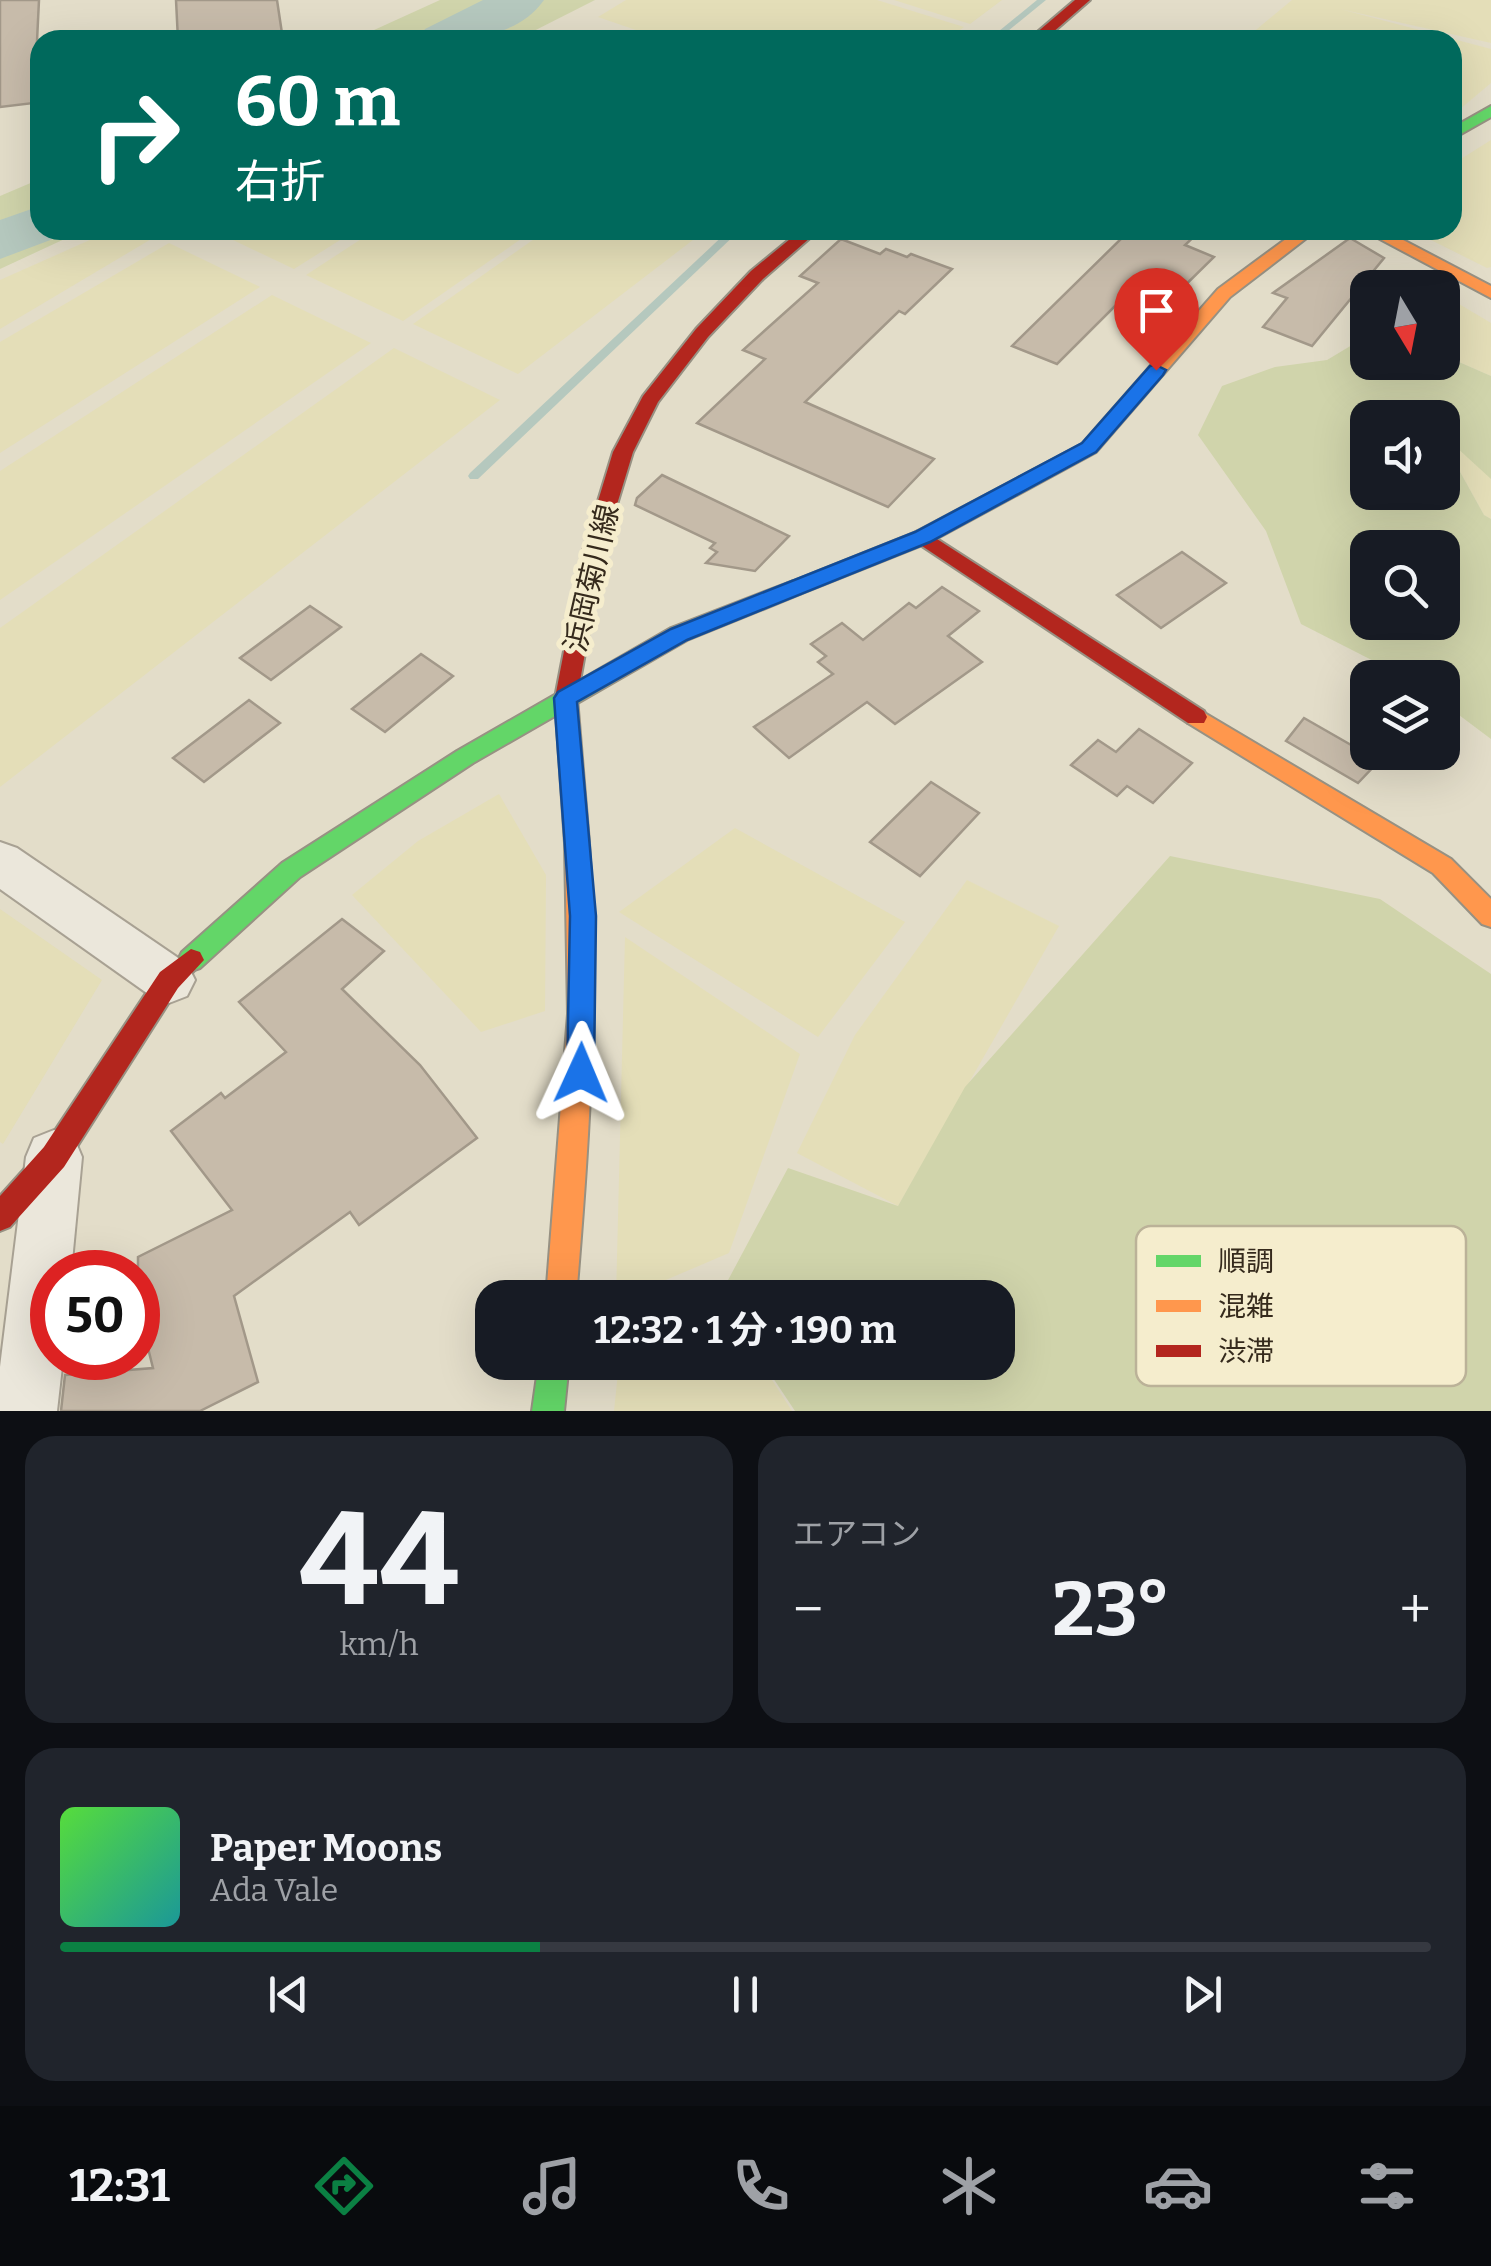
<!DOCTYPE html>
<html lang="ja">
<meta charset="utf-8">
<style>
:root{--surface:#171b24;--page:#20242c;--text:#f1f3f6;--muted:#9ea1a6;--line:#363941;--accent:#0b8043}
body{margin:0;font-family:Bitter,"Noto Sans JP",serif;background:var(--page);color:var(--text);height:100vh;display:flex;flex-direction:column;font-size:38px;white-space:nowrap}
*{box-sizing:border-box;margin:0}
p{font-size:32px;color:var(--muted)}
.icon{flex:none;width:55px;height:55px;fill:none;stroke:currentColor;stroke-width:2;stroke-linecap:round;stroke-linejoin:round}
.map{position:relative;height:1411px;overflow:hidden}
.sheet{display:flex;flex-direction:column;gap:25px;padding:25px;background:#0d0f14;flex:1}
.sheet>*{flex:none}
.banner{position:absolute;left:30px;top:30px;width:1432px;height:210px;border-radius:30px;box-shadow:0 10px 40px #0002;background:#00695c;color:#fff;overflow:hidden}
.needle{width:65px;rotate:170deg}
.tools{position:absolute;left:1350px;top:270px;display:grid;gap:20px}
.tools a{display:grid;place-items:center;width:110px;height:110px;border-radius:20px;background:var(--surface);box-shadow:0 10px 40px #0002;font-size:50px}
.speed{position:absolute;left:30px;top:1250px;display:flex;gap:20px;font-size:50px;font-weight:700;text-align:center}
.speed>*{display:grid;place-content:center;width:130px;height:130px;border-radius:50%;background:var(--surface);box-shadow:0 10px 40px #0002;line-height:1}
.speed .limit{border:15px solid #d22;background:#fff;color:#111}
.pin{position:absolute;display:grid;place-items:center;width:85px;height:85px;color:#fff;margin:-102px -42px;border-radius:50% 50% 50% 0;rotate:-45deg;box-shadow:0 0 10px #0007}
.pin .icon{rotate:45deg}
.me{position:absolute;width:110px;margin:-55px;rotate:1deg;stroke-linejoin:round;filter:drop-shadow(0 0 8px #0008)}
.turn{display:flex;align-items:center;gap:35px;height:210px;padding:0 40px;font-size:45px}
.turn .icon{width:130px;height:130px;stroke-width:2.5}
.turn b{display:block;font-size:70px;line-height:85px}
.big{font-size:75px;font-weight:700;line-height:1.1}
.sheet .tile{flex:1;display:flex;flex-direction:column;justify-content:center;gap:15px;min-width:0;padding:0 35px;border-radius:30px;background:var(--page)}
.sheet .dial{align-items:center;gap:0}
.dial b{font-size:130px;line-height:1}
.song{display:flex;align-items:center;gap:30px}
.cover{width:120px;height:120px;border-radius:15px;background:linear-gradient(135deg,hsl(110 70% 55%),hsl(180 70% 35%))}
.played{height:10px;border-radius:5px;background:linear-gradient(90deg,var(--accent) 35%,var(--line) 35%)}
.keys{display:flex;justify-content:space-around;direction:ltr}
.heat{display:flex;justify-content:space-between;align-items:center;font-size:55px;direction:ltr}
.sheet .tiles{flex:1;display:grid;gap:25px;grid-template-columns:1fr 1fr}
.tile:last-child{grid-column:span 2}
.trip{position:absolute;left:475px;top:1280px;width:540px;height:100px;border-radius:30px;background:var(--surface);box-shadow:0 10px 40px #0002;font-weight:700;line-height:100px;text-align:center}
.tabs{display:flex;height:160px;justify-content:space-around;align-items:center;background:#090b0e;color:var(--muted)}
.tabs .icon{width:70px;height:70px}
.tabs .on{color:var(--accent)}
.tabs b{font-size:45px;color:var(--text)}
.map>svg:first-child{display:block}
</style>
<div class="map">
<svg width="1491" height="1411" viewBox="0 0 1491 1411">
<rect width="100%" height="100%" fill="#e3ddc9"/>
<g fill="#e4deb8">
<path d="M626,0H877L964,27L947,40H665L598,17Z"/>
<path d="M894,0H1002L970,24Z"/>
<path d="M1292,0H1491V43L1340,9L1491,49V83L1453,115L1452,40H1270L1251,34Z"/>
<path d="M1491,140V267L1487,268L1411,230H1452L1453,164Z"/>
<path d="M212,230H356L294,269Z"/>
<path d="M375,230H534L403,321L306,275Z"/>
<path d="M547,230H706L518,374L413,324Z"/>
<path d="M110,231L153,238L0,329V280Z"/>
<path d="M169,243L260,287L0,453V342Z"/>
<path d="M272,295L371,343L0,600V471Z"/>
<path d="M1449,298L1491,323V376L1443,355V300Z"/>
<path d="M394,348L500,400L0,787V628Z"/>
<path d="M1442,433L1491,474V519L1484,515L1443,441Z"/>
<path d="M499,794L546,875L545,1011L481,1032L352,895L418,841Z"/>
<path d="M735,828L905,922L818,1037L619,912Z"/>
<path d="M967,880L1059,926L898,1206L797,1153L855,1035Z"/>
<path d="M0,909L102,980L3,1144L0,1142Z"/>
<path d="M625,937L800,1054L729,1253L626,1297L616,1298Z"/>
<path d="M619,1363H761L792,1411H614Z"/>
</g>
<g fill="#d0d4ab" fill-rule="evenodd">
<path d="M440,0H595L516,40H352Z"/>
<path d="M40,179V230H84L0,269V196Z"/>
<path d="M1367,336L1368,362H1442L1443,355L1491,376V479L1443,435L1442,418H1368V492H1442L1443,441L1484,515L1491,519V739L1443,703L1442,678L1405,677L1301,624L1266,531L1198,435L1222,386L1275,367L1327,360ZM1368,548H1442V622H1368Z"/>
<path d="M1170,856L1380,899L1491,974V1411H795L763,1363L998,1362V1298L719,1297L788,1168L898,1206L965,1087Z"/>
</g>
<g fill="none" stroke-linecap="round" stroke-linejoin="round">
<g fill="#b5c8be" fill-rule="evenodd">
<path d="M1037,0H1046L997,40H988Z"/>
<path d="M729,230H740L478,479H470L468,476L470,473Z"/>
</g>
<g fill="#b5c8be" fill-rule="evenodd">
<path d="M483,0H544C516,40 461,40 418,40L425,29Z"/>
<path d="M40,206V230H65L61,236L0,259V220Z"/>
</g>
</g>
<g fill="#c7bbaa" stroke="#a29889" stroke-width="2.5">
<path d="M0,0H39L34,103L0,107Z"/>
<path d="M176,0H277L283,40H178Z"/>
<path d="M1130,230H1201L1185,245L1214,257L1162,308L1127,294L1057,364L1012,346Z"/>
<path d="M1350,238L1384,258L1312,346L1263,327L1287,298L1273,293Z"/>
<path d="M841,239L880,254L886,249L907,257L911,254L952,269L905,314L899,311L805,402L934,459L888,507L697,423L765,359L743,350L818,283L800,276Z"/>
<path d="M662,475L789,536L755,571L706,563L717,552L710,548L715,543L635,505L637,498Z"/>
<path d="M1182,552L1226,583L1161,628L1117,595Z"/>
<path d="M942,587L979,611L948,636L982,662L895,724L867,702L789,758L754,727L833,674L818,662L826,656L811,644L842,623L863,640L909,603L916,608Z"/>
<path d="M310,606L341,627L271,680L240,658Z"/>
<path d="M421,654L453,676L385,732L352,709Z"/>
<path d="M249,700L280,723L204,782L173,758Z"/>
<path d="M1304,718L1379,761L1358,783L1286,741Z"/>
<path d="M1139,729L1192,763L1153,803L1127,786L1117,796L1071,765L1098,740L1116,752Z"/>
<path d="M931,782L979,813L920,876L870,842Z"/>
<path d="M342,919L384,951L342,989L420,1065L477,1138L359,1225L350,1212L234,1296L258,1382L200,1411H61L65,1375L153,1368L138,1308V1257L232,1210L171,1131L221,1093L225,1098L286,1052L239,1002Z"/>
</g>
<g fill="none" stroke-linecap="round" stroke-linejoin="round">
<g stroke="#a8a193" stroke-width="4">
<g id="street">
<path d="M0,842L17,848L187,964L195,980L187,996L169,1003L151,996L0,889Z"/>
<path d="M54,1130L74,1138L82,1157L71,1272H52V1358H63L57,1411H0V1367L26,1157L34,1138Z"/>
</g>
</g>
<g stroke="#979183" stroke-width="4">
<g id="fast">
<path d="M1491,106V117L1452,139V128Z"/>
<path d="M793,581L804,589L800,594L687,640L473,763L300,877L200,968L191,971L182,968L178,960L182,952L282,863L457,751L671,628Z"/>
<path d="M539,1362H569L564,1411H532Z"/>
</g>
</g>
<g stroke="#979183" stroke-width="4">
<g id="slow">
<path d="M1298,230H1317L1230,297L1096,452L930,542L800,594H786L782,589L786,584L916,532L1082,444L1218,289Z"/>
<path d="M1363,230H1384L1491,286V298Z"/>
<path d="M1196,708L1451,859L1491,899V927L1482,924L1433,873L1188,723L1185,717L1188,711Z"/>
<path d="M577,833L586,836L589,843C599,995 589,1146 576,1298H546L568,1014L565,843L568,836Z"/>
</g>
</g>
<g stroke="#979183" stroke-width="4">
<g id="jam">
<path d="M1075,0H1090L1044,40H1028Z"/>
<path d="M801,230H819L763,279L708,337L658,402L633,452L604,547L577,698L589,843L586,850L577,853L568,850L565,843L555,698L584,547L613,452L643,396L696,329L751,271Z"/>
<path d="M923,530L1204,711L1207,717L1204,723H1188L916,542L913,537L916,532Z"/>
<path d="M191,949L200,952L204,960L178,988L64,1167L10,1227L0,1231V1196L44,1147L160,972Z"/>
</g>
</g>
<use href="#street" fill="#ebe7db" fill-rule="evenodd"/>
<use href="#fast" fill="#63d668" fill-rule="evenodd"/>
<use href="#slow" fill="#ff974d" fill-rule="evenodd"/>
<use href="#jam" fill="#b3261e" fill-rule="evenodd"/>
</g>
<path fill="#1a73e8" stroke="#114b97" stroke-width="2.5" d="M1156,365L1166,370L1163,375L1096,452L930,542L687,640L577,702L596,916L594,1073L590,1082L581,1086L571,1082L567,1073L570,916L554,698L558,692L671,629L915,532L1082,443L1150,366Z"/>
<g text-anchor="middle" stroke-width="10" stroke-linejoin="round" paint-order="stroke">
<g font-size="30" fill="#352a1c" stroke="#f5edcd">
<text transform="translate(592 578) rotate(-77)" y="10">浜岡菊川線</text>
</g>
</g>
<rect x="1136" y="1226" width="330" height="160" rx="15" fill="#f5edcd" stroke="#bbb298" stroke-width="2.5"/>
<rect x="1156" y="1255" width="45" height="12" fill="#63d668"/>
<rect x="1156" y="1300" width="45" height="12" fill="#ff974d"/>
<rect x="1156" y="1345" width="45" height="12" fill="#b3261e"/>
<g font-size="28" fill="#352a1c">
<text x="1218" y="1271">順調</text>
<text x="1218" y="1316">混雑</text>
<text x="1218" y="1361">渋滞</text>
</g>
</svg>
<div class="tools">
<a><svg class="needle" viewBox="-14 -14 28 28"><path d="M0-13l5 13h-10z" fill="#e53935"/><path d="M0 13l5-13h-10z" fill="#9ea1a6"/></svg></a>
<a><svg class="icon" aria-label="sound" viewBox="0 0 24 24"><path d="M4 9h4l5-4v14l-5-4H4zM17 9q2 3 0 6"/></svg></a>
<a><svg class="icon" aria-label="search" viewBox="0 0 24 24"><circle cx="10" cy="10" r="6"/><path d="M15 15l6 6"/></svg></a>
<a><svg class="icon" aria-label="layers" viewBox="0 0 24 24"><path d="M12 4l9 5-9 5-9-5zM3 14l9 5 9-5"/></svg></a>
</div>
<div class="speed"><div class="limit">50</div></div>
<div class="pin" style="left:1156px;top:370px;background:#d93025"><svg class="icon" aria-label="arrive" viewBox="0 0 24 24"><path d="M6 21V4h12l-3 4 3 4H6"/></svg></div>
<svg class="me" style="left:581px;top:1073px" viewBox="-20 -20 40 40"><path d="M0-17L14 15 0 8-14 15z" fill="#1a73e8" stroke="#fff" stroke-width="4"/></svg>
<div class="trip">12:32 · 1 分 · 190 m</div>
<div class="banner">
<div class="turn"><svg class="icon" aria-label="right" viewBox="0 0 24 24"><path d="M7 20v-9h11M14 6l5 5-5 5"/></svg><div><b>60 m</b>右折</div></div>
</div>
</div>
<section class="sheet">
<div class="tiles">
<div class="tile dial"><b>44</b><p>km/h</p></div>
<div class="tile"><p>エアコン</p>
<div class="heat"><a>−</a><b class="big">23°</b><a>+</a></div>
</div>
<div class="tile">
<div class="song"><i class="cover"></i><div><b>Paper Moons</b><p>Ada Vale</p></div></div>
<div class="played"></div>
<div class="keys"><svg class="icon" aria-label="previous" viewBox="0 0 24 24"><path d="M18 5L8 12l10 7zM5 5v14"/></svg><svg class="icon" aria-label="pause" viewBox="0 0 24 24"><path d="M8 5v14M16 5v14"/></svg><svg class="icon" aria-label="next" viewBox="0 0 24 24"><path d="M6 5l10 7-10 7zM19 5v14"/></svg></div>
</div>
</div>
</section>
<nav class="tabs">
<b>12:31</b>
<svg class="icon on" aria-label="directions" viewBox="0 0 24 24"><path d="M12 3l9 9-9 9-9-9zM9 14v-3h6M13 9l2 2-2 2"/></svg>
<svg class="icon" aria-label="music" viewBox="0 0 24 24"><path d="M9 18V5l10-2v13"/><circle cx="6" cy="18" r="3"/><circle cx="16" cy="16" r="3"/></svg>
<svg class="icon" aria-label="phone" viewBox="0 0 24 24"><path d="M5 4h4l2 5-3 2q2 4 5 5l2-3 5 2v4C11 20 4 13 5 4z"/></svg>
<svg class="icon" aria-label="climate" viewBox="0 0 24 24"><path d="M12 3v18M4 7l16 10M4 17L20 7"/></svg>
<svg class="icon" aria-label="car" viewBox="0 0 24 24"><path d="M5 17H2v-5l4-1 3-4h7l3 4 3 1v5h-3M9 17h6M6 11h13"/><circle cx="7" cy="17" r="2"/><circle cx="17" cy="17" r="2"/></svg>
<svg class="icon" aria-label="filters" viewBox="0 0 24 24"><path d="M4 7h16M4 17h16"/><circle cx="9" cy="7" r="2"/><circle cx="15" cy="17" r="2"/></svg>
</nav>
